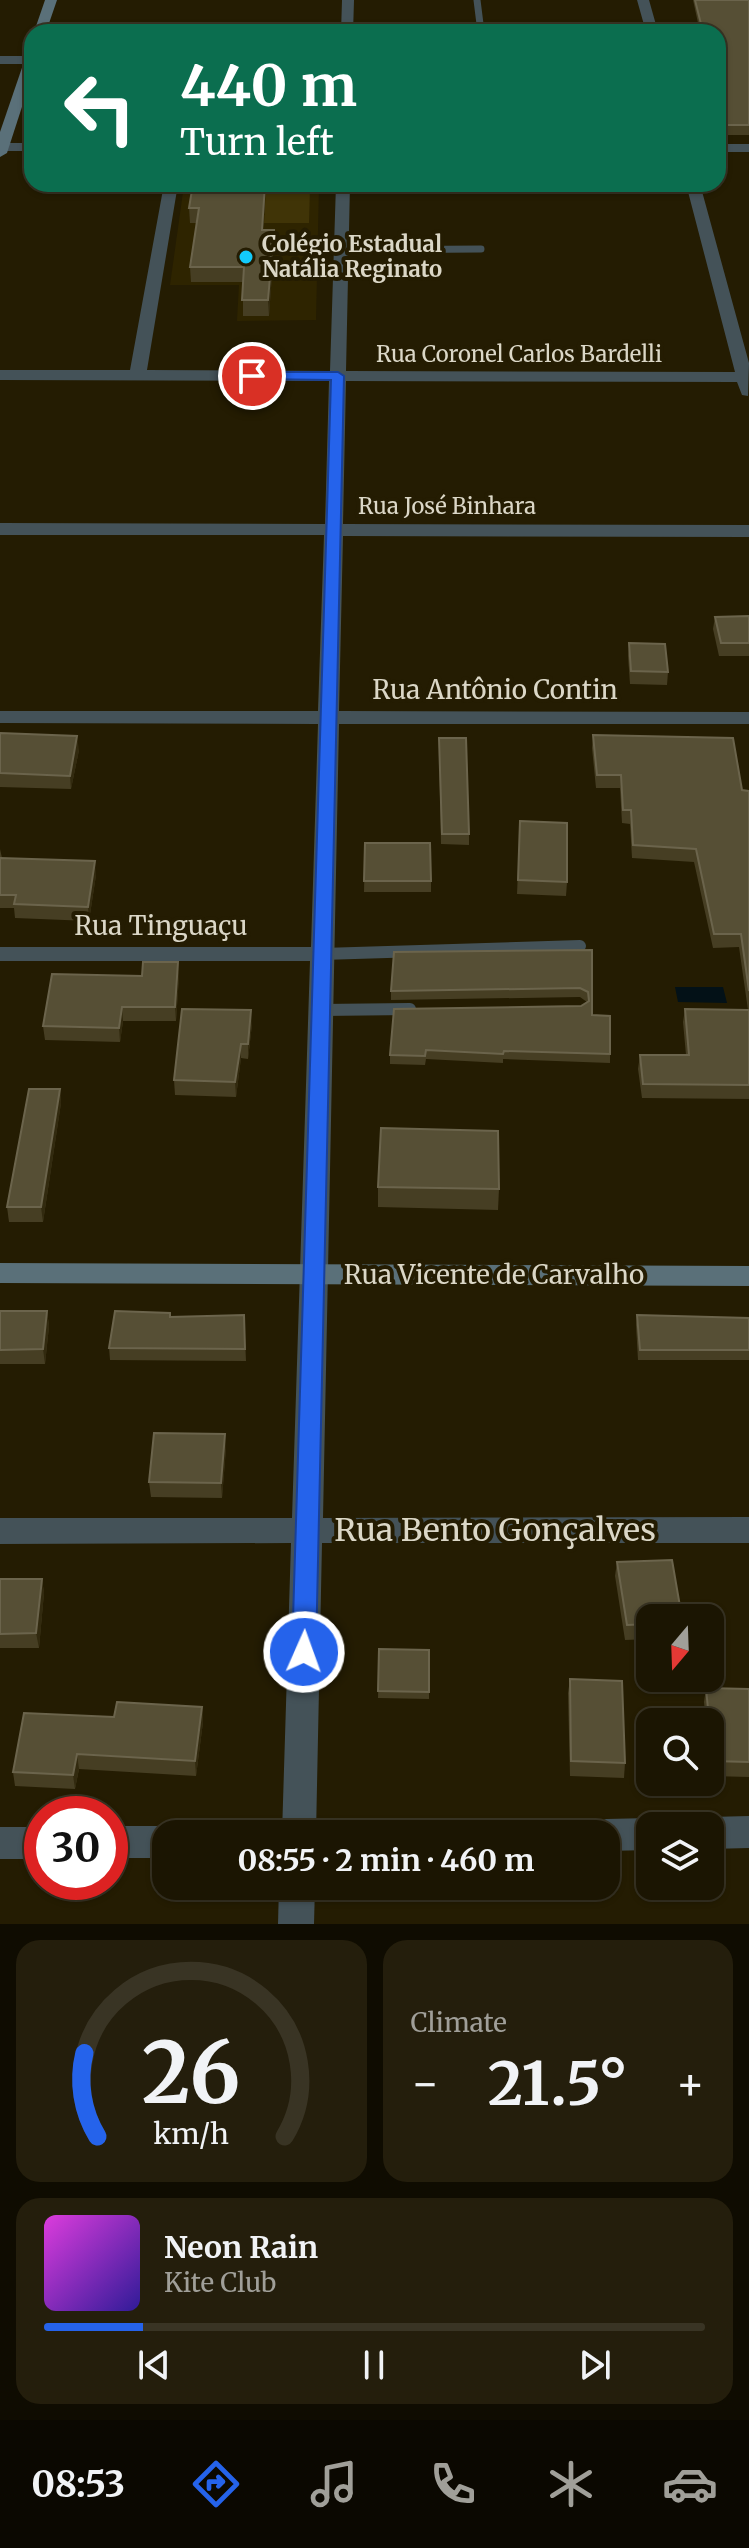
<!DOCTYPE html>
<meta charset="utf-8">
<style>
:root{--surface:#1b1502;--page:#241e0c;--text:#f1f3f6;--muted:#a09f99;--line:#393424;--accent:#2563eb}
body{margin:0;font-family:Merriweather,serif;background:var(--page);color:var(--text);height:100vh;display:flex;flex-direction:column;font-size:30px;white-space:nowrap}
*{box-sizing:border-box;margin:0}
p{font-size:26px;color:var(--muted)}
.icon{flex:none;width:44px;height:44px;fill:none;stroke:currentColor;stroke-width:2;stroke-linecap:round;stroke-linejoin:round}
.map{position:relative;height:1924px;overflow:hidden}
.panel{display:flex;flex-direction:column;gap:16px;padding:16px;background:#0f0c01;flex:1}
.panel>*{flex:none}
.banner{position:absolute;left:24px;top:24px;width:702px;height:168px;border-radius:24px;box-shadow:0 2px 6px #0004,0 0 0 2px var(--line);background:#0b6e4f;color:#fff;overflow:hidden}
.needle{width:52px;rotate:199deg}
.fabs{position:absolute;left:636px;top:1604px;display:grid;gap:16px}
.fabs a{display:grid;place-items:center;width:88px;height:88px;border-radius:16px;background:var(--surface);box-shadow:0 2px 6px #0004,0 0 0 2px var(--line);font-size:40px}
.speed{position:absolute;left:24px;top:1796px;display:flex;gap:16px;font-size:40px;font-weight:700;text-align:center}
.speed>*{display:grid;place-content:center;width:104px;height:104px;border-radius:50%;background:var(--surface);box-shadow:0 2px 6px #0004,0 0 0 2px var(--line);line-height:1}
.speed .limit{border:12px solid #d22;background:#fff;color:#111}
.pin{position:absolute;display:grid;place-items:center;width:68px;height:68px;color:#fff;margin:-34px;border:4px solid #fff;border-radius:50%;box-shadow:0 2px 8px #0007}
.me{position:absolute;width:88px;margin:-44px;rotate:2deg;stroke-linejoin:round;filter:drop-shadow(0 0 6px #0008)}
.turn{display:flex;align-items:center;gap:28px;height:168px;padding:0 24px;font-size:36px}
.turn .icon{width:104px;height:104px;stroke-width:2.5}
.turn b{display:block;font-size:56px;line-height:68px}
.big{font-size:60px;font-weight:700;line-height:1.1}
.panel .tile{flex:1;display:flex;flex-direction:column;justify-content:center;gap:12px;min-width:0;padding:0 28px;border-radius:24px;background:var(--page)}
.panel .dial{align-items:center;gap:0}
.dial svg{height:208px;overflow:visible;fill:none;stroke:var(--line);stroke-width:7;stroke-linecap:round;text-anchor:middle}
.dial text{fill:var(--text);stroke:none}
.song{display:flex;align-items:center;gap:24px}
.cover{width:96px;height:96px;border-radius:12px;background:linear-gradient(135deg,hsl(300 70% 55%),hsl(250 70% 35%))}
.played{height:8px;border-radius:4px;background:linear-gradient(90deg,var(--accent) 15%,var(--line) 15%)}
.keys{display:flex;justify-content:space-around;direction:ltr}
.heat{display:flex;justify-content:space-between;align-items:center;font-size:44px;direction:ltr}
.panel .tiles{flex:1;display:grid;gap:16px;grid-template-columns:1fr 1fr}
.tile:last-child{grid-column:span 2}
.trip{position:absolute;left:152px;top:1820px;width:468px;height:80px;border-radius:24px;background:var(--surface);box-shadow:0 2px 6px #0004,0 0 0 2px var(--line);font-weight:700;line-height:80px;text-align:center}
.tabs{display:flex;height:128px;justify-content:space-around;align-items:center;background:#0b0801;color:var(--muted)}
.tabs .icon{width:56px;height:56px}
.tabs .selected{color:var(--accent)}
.tabs b{font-size:36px;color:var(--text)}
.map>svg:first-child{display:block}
</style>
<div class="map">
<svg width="749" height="1924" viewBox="0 0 749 1924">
<rect width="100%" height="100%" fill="#241c02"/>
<path fill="#2e2400" d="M184,185H319L316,320L237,321L239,285H170Z"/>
<path fill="#403407" d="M310,187L309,223H264L266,188Z"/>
<path fill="#031117" d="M675,987H723L727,1003L678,1002Z"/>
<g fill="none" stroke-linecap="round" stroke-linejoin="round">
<g stroke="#445258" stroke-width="7">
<path d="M477,0L481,32"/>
<path d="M341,250L481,249"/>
</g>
<g stroke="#445258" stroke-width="12">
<path d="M322,954L580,946"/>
<path d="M321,1010L410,1009"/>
</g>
<g fill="#445258" fill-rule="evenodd">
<path d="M342,0H354L353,32H341Z"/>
<path d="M637,0H649L658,32H646Z"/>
<rect x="0" y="56" width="32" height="8"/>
<rect x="0" y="143" width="32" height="8"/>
<rect x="718" y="144" width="31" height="8"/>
<path d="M164,184H178L147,370L330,371L336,184H350L346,371L735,372L686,184H700L749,363L748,396L742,395L737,382L346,381L343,524L749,525V537L343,536L339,711L749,712V724H339L323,1518L749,1517V1543H322L316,1834H282L291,1543L0,1544V1518H292L310,961H0V947H311L318,724L0,723V711H318L324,535H0V523L325,524L329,381L0,380V370H130Z"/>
<path d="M749,1816V1848L710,1849V1826H696L698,1822L710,1817Z"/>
<path d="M650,1818L664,1826H650V1850L606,1851V1834H589L594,1824L606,1819Z"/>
<path d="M110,1826H166L180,1834H166V1858H110Z"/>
<rect x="0" y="1827" width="42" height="32"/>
<path d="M279,1886H315L314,1924H278Z"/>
</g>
<g fill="#5a7079" fill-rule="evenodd">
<path d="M45,0H57L46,32H34Z"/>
<path d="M32,52V76L7,153L0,157V132L26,56Z"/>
<path d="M0,1263L749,1266V1286L0,1283Z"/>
</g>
</g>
<g fill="#463e23">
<path d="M693,0H749V135H723L718,113V32H700Z"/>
<path d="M193,184H266L263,230H274V246L269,316H243V282H191L190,267L197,223H190L189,208Z"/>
<path d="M749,616V656H719L713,629L715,617Z"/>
<path d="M629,643L668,672L667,685L630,684L628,656Z"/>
<path d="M0,733L79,750L71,789L0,787Z"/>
<path d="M593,735L742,790L749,791V1099L642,1098L638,1069L640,1055H686L683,1022L685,1009L748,1010L739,947L713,948L694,862L632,858L630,824L622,823L620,788H596L592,748Z"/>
<path d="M439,749L469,834V845L441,844Z"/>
<path d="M520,821L567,882L566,896L517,894Z"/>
<path d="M365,843L431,881V892H364Z"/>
<path d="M0,849L2,858L96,875L89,921L15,918L14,908H0Z"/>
<path d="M592,950V1015L610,1054V1063L503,1059V1063L426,1059L425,1065L390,1064V1055L581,1006L587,1002L580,997L391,1000V991Z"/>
<path d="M142,976H179L176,1021H123L120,1042L45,1040L43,1026Z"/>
<path d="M252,1024L248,1059L241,1058L236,1097L175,1095L174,1080Z"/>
<path d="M60,1089L61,1103L43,1222H9L7,1207Z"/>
<path d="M378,1187L499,1189L498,1210L378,1207Z"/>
<path d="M0,1311H47L49,1326L45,1364H0Z"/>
<path d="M170,1313V1317L244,1315L246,1361L110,1360L109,1348Z"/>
<path d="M637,1315L749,1318V1360H638L636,1325Z"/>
<path d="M226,1448L222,1498L151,1497L149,1482Z"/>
<path d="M617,1562L650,1618V1639L625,1640L615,1576Z"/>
<path d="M0,1579H42L44,1593L39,1648H0Z"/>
<path d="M379,1649L429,1692V1699L378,1698Z"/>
<path d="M570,1679L625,1763L624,1778L570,1776L568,1693Z"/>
<path d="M706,1688L749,1689V1777L711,1776L710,1722H706L704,1702Z"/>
<path d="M202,1707L203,1722L196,1776L79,1769L75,1789L15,1786L13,1772L114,1717Z"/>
</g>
<g fill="#322a0f">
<path d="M265,184H266L262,246V230Z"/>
<path d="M274,230V246L269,316L268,300Z"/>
<path d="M77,736L79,750L71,789L70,776Z"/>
<path d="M95,861L96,875L89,921L88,907Z"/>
<path d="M178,962L179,976L176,1021L175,1007Z"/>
<path d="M122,1007L123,1021L120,1042L119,1028Z"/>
<path d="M251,1010L252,1024L248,1059V1044Z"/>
<path d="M241,1044V1058L236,1097L235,1082Z"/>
<path d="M60,1089L61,1103L43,1222L41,1207Z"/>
<path d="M47,1311L49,1326L45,1364L43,1349Z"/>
<path d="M225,1434L226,1448L222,1498L221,1483Z"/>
<path d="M42,1579L44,1593L39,1648L36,1633Z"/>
<path d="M202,1707L203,1722L196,1776L195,1761Z"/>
<path d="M77,1754L79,1769L75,1789L73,1775Z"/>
</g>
<g fill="#564f35" stroke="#6b644c" stroke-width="2">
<path d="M695,0H749V125H724L718,99V32H703Z"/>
<path d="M193,184H265L262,230H274L268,300H242L244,267H190L199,208H189Z"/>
<path d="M749,616V643H721L715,617Z"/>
<path d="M629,643L665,644L668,672L631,671Z"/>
<path d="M0,733L77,736L70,776L0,773Z"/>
<path d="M593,735L733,738L742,790L749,791V991L741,934H714L696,849L633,845L631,810H623L621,775H597Z"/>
<path d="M439,738H466L469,834H442Z"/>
<path d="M520,821L567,823V882L518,880Z"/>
<path d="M365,843H430L431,881H364Z"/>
<path d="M0,858L95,861L88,907L14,904L16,895H0Z"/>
<path d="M592,950V1015L610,1016V1054L504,1051L503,1054L426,1050L425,1056L390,1055L394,1009L581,1006L589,1001L588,992L580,988L391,991L394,952Z"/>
<path d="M143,962H178L175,1007H122L119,1028L43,1026L52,974L142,976Z"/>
<path d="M182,1009L251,1010L248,1044H241L235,1082L174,1080Z"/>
<path d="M685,1009L749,1010V1085L643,1084L640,1055H689Z"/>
<path d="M29,1089H60L41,1207H7Z"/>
<path d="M381,1128L498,1131L499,1189L378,1187Z"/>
<path d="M0,1311H47L43,1349L0,1350Z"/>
<path d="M115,1311L170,1313V1317L244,1315L245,1349L109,1348Z"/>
<path d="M637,1315L749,1318V1350H640Z"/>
<path d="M154,1433L225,1434L221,1483L149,1482Z"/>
<path d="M672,1560L682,1618H650V1624L627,1625L617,1562Z"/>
<path d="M0,1579H42L36,1633L0,1634Z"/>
<path d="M379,1649L429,1650V1692L378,1691Z"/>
<path d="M570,1679L622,1681L625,1763L571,1761Z"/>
<path d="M706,1688L749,1689V1762L713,1761Z"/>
<path d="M117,1702L202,1707L195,1761L77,1754L73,1775L13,1772L24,1713L114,1717Z"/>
</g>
<path fill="#2563eb" stroke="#184099" stroke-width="2" d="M338,372L344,376L316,1652L312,1659L304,1662L295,1659L292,1652L331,380L252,379L246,376L252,372Z"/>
<circle fill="#13cafb" stroke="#241c02" stroke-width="3" cx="246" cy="257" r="8"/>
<g text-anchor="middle" stroke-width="8" stroke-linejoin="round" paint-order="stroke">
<g font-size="22" font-weight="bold" fill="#dbd7c7" stroke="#241c02" text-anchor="start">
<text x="262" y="252">Colégio Estadual<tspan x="262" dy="25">Natália Reginato</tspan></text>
</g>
<g font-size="22" fill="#dbd7c7" stroke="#241c02">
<text x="519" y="362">Rua Coronel Carlos Bardelli</text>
<text x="447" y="514">Rua José Binhara</text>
</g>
<g font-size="26" fill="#dbd7c7" stroke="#241c02">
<text x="495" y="699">Rua Antônio Contin</text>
<text x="161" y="935">Rua Tinguaçu</text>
<text x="494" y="1284">Rua Vicente de Carvalho</text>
</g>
<g font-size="32" fill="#dbd7c7" stroke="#241c02">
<text x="495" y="1541">Rua Bento Gonçalves</text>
</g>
</g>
</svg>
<div class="fabs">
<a><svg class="needle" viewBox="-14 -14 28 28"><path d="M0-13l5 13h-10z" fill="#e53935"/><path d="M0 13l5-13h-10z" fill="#a09f99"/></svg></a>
<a><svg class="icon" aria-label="search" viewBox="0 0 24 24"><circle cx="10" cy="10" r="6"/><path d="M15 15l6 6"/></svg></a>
<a><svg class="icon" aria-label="layers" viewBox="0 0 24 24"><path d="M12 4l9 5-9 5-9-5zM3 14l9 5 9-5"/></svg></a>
</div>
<div class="speed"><div class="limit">30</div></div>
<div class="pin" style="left:252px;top:376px;background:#d93025"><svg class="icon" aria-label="arrive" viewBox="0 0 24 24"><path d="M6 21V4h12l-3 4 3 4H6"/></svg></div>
<svg class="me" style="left:304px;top:1652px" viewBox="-20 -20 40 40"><circle r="17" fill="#2563eb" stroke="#fff" stroke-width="3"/><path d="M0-11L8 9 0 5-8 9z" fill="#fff"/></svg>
<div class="trip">08:55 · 2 min · 460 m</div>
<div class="banner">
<div class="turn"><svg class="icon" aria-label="left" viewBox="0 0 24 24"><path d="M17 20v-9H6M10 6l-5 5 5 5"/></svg><div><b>440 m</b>Turn left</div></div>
</div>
</div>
<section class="panel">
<div class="tiles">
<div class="tile dial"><svg viewBox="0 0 100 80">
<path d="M14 69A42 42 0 1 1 86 69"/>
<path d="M14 69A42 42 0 0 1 9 37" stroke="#2563eb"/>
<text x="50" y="56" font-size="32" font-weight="700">26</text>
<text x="50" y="72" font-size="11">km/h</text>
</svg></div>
<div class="tile"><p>Climate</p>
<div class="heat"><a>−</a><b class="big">21.5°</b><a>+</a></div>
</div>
<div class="tile">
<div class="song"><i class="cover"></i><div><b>Neon Rain</b><p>Kite Club</p></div></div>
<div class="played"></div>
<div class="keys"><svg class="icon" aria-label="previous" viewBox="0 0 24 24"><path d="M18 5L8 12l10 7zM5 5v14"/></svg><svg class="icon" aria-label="pause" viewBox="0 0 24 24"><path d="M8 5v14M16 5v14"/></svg><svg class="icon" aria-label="next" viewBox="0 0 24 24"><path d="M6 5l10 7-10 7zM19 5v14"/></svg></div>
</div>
</div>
</section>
<nav class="tabs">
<b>08:53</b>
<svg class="icon selected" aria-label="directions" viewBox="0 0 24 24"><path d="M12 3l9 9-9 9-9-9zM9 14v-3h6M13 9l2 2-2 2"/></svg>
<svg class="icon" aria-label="music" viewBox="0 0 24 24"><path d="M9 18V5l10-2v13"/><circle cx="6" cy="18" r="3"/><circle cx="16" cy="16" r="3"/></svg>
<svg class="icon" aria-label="phone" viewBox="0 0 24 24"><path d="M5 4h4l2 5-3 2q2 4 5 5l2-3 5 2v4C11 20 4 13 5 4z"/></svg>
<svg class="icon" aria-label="climate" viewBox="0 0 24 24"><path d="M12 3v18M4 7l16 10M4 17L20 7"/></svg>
<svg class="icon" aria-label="car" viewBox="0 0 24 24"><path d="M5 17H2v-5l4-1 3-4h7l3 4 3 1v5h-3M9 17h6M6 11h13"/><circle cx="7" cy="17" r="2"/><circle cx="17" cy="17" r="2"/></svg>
</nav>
